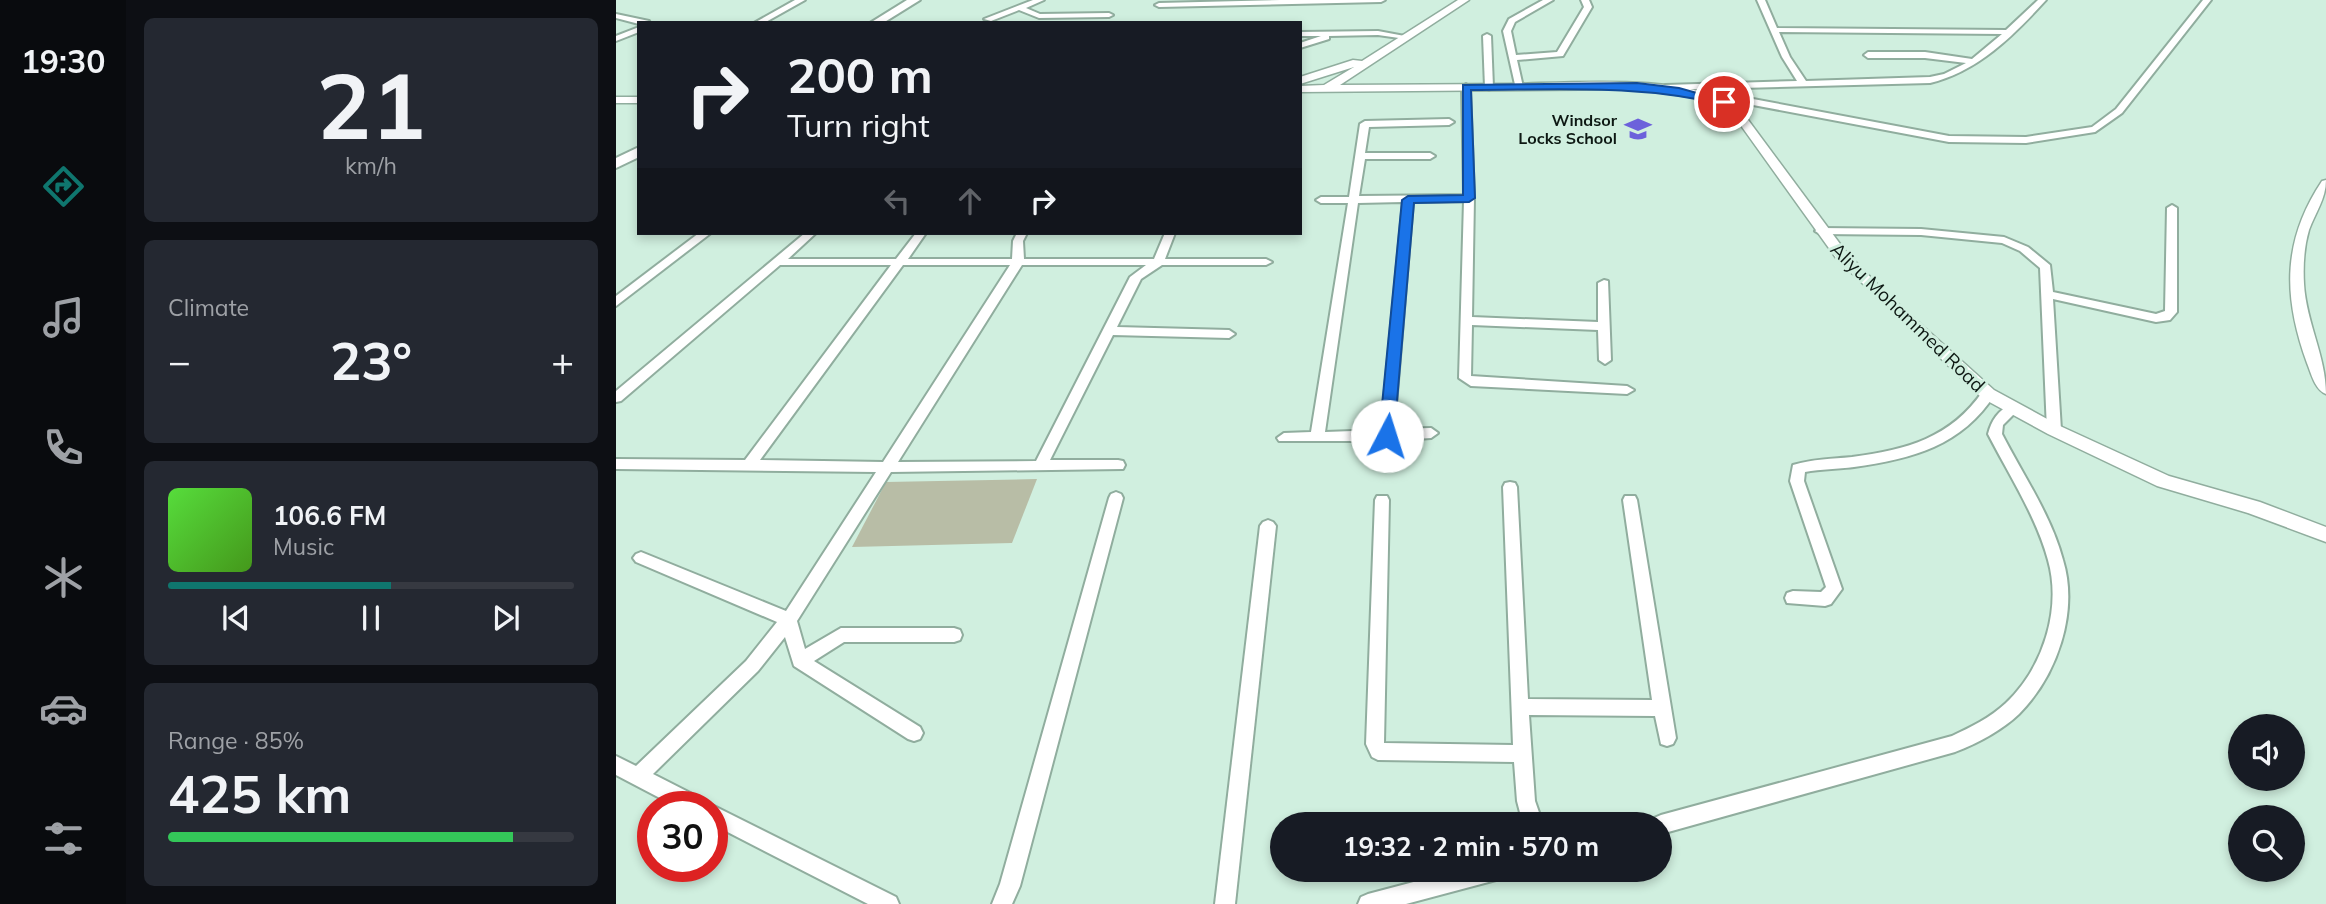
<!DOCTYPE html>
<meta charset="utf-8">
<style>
:root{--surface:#171b24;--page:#242831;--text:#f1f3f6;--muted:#9ea1a6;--line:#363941;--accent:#0f766e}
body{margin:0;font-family:Mulish,sans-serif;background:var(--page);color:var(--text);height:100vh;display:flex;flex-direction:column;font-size:26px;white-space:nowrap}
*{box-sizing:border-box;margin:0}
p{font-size:23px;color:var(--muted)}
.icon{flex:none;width:38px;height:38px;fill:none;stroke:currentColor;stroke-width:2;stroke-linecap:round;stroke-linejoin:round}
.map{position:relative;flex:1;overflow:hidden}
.sheet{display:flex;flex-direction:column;gap:18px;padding:18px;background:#0d0f14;width:490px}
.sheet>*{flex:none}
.top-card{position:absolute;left:21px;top:21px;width:665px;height:214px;border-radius:0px;box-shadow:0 4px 10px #0003;background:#171b24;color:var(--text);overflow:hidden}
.controls{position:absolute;left:1612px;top:714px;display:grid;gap:14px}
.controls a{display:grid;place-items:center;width:77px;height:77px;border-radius:50%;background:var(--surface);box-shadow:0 4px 10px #0003;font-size:35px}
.speed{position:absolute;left:21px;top:791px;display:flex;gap:14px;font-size:35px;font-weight:700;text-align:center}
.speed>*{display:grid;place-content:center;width:91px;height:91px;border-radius:50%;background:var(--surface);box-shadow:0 4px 10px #0003;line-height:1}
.speed .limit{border:10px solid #d22;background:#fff;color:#111}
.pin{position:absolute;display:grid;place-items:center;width:60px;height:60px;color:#fff;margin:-30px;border:4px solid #fff;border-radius:50%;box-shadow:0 2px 7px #0007}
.me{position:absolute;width:77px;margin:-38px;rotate:5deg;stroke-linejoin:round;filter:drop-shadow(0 0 5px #0008)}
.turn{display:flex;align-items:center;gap:24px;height:147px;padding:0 35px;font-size:32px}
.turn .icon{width:91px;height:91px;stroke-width:2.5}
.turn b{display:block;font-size:49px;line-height:60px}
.lanes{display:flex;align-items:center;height:66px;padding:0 35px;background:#0003;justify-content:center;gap:35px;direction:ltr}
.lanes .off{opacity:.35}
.big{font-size:52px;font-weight:700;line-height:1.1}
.sheet .card{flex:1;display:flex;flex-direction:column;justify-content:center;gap:10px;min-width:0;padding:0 24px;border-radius:10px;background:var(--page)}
.sheet .dial{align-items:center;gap:0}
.dial b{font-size:91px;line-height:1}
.song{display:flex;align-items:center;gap:21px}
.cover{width:84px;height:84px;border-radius:10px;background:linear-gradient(135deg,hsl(110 70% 55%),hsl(100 70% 35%))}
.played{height:7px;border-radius:4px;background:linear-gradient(90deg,var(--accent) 55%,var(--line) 55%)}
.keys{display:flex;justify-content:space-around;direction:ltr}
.heat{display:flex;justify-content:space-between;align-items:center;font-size:38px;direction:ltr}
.charge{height:10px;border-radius:5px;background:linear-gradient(90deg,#34c759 85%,var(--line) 0)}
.trip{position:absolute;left:654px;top:812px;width:402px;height:70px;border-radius:35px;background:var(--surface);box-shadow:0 4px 10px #0003;font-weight:700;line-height:70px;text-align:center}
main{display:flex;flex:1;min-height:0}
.menu{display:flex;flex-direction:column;width:126px;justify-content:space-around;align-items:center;background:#090b0e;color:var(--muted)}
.menu .icon{width:49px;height:49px}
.menu .current{color:var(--accent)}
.menu b{font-size:32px;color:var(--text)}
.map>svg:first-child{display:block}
</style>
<main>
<nav class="menu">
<b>19:30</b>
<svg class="icon current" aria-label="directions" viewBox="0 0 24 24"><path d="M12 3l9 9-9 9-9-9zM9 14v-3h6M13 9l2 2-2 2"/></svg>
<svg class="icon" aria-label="music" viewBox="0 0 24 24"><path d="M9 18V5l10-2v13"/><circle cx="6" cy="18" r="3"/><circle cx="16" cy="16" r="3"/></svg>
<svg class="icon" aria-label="phone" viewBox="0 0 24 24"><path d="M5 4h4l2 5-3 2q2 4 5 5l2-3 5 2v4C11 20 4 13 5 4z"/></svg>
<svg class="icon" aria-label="climate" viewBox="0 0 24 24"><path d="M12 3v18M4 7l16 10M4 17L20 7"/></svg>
<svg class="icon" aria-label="car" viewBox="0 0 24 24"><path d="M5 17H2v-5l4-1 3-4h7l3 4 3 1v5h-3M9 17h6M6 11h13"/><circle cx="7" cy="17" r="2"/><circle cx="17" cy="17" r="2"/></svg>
<svg class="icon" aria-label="filters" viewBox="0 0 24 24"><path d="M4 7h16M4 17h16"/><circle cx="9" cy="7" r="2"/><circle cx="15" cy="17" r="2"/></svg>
</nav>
<section class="sheet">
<div class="card dial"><b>21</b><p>km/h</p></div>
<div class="card"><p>Climate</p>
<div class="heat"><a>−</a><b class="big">23°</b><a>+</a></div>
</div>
<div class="card">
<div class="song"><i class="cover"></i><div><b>106.6 FM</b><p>Music</p></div></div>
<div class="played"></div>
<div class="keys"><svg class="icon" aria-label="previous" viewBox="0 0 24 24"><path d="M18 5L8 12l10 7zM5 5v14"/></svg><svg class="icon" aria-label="pause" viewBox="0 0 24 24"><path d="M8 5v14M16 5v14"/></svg><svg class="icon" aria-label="next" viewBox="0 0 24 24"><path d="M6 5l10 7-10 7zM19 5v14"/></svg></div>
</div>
<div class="card"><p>Range · 85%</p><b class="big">425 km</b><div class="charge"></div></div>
</section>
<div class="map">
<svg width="1710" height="904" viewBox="0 0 1710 904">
<rect width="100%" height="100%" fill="#d0efdf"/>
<path fill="#b8bda6" d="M421,479L396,543L236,547L270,482Z"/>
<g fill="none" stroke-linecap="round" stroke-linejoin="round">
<g stroke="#90ad9e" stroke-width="4">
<g id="minor">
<path d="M179,0H189L148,23H138Z"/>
<path d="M417,0H428L410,8L424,14L493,13L497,15L493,17L423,18L403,10L375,21L368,19Z"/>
<path d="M664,0H769L765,2L543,7L539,5L543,3Z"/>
<path d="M927,0H937L899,22L895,31L900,55L941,52L968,7L965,0H973L976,7L947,56L901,60L907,87L900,89L887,31L893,19Z"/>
<path d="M1141,0H1149L1161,28L1390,30L1422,0H1430C1396,37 1362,71 1314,83L1046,90L1045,88L1049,85L1181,81L1166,57ZM1163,32L1386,34L1356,59L1309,52H1252L1248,55L1252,58H1309L1350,63L1328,74L1314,77L1190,81L1174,57Z"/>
<path d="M1587,0H1595L1506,113L1479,132L1410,143L1333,142L1137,105H1108L1103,102L1108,99H1137L1333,136L1410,137L1476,127L1500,109Z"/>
<path d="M0,14L33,21L34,23L23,24L0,18Z"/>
<path d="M23,27V32L0,41V36Z"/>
<path d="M762,31L794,37L790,39L762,35L713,36V39L684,48V43L705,36H684V32Z"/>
<path d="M871,34L875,36L877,87L873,90L869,87L867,36Z"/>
<path d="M850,84L854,87L858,198L856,317L982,322V283L988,280L992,281L995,360L989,364L983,360L982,330L856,325L855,376L1011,386L1018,390L1011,394L855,386L843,378L848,201L797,202L778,429L815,428L822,433L815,438L771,441H663L661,438L668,433L695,432L732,203H705L700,200L705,197H733L744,124L749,121L833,119L838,122L833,125L753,127L749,153H814L819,156L814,159H749L743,196L848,195L846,87ZM787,202L765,430L709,432L742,203Z"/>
<path d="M1556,205L1561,208V312L1554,320L1540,322L1437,299L1445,430L1438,435L1431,430L1424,268L1404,251L1386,243L1305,235L1204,234L1199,231L1204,228L1305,229L1388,237L1412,247L1434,265L1437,292L1540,314L1549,311L1551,208Z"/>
<path d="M83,233H95L0,306V296Z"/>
<path d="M189,233H200L172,259H280L300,233H310L292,259H396L397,241L401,233H411L407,241L408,259H538L549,233H559L549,259H650L656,262L650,265H546L525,279L501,327L613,330L619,334L613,338L497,335L434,460H502L507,461L509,465L507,469L275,472L181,621L189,649L225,628H338L344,630L346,635L344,640L338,642H228L198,661L304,727L307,733L304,739L298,741L292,739L178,666L169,637L142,671L37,774L88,800L90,807H61L0,775V756L20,766L130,661L161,622L20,562L17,558L20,554L25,552L30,554L170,611L260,472L0,469V459L129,460L275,265H164L5,401L0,402V391ZM287,265H394L267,462L144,460ZM406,265H530L514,277L420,461L282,462Z"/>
<path d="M1372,390L1379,394C1346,446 1296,459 1238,467C1222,469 1205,469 1189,472L1188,481L1226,589L1215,604L1209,606L1171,603L1169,598L1171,593L1177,591L1205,592L1210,587L1174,481L1177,465C1197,459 1216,459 1236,457C1290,450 1335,438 1367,391Z"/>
<path d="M1396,404L1403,409L1387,425L1386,434C1407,475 1435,515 1447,560C1463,612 1441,676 1403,714C1385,731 1362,743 1339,752L1045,834V824H1036L1038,818L1045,815L1336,736C1355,727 1374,718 1390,703C1427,668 1446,609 1432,560C1420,516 1393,475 1372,434C1375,421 1383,409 1396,404Z"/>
<path d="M894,482L899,483L901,487L912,699L1036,700L1007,500L1009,496H1019L1021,500L1060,738L1057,744L1051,746L1045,744L1039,716L913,715L919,801L927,824H907L901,801L898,762L762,760L756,757L750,744L759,500L761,496H771L773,500L768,743L897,745L887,487L889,483Z"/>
<path d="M500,492L505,494L507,498L404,886L396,904H376L384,884L493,498L495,494Z"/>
<path d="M652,520L657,522L660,526L619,904H599L644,526L647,522Z"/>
<path d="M96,805L280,897L283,904H252L96,824V807H91Z"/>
<path d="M843,870H890L887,877L880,880L790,904H742L745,897L752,894Z"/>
</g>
</g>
<g stroke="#90ad9e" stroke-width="3">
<g id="tertiary">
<path d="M842,0H853L724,85C780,85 837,84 894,84C954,83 1075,72 1124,109L1230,252L1268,291L1378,390L1444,426L1553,476L1644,502L1710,527V542L1632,513L1541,486L1432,434L1366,398L1220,258L1116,113L1104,104L1082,98L1021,89L684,92V86L708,85L738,67L684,84V77L737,60L746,61Z"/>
<rect x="0" y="97" width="23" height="6"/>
<path d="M1710,180C1710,199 1699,213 1693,230C1688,247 1687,266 1688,284C1690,322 1710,356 1710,394C1699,390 1695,373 1691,363C1667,297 1666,241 1706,181Z"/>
</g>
</g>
<g stroke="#90ad9e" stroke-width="4">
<g id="secondary">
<path d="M291,0H304L267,23H254Z"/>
<path d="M23,147V157L0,168V158Z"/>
</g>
</g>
<use href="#minor" fill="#fff" fill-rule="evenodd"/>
<use href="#tertiary" fill="#fff" fill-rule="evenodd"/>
<use href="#secondary" fill="#fff" fill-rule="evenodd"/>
</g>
<path fill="#1a73e8" stroke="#114b97" stroke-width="2" d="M1021,83L1063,88L1113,102L1108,105C1024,84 941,90 855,90L859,198L853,202L798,203L778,436L771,441L765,439L763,436L786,200L792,196L847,195V85Z"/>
<defs>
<g id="school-bare" transform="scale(2.1)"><path d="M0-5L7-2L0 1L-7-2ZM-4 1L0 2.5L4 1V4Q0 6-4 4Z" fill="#6c61db" stroke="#d0efdf" stroke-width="2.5" paint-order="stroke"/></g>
</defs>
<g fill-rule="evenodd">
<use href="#school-bare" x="1022" y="129"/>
</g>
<g text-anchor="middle" stroke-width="6" stroke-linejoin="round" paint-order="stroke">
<g font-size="16" font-weight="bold" fill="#0d1813" stroke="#d0efdf" text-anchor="end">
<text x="1001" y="126">Windsor<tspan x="1001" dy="18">Locks School</tspan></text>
</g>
<g font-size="19" fill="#0d1813" stroke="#d0efdf">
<text transform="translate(1292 317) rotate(44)" y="7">Aliyu Mohammed Road</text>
</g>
</g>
</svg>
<div class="controls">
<a><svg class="icon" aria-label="sound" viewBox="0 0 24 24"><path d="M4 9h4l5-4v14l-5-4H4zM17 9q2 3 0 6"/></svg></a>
<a><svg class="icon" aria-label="search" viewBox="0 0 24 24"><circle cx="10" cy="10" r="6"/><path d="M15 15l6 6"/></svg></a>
</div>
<div class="speed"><div class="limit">30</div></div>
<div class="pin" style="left:1108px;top:102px;background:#d93025"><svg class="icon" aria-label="arrive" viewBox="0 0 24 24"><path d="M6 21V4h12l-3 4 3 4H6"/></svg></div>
<svg class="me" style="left:771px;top:436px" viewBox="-20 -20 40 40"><circle r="19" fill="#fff"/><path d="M0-13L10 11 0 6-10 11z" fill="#1a73e8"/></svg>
<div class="trip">19:32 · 2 min · 570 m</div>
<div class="top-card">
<div class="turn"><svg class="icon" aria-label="right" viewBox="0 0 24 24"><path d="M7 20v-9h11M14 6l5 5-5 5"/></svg><div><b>200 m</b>Turn right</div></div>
<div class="lanes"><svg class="icon off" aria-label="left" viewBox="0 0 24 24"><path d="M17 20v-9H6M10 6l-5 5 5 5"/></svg><svg class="icon off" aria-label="ahead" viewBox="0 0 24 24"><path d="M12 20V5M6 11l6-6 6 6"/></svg><svg class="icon" aria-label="right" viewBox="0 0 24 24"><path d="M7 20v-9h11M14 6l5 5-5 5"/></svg></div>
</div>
</div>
</main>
